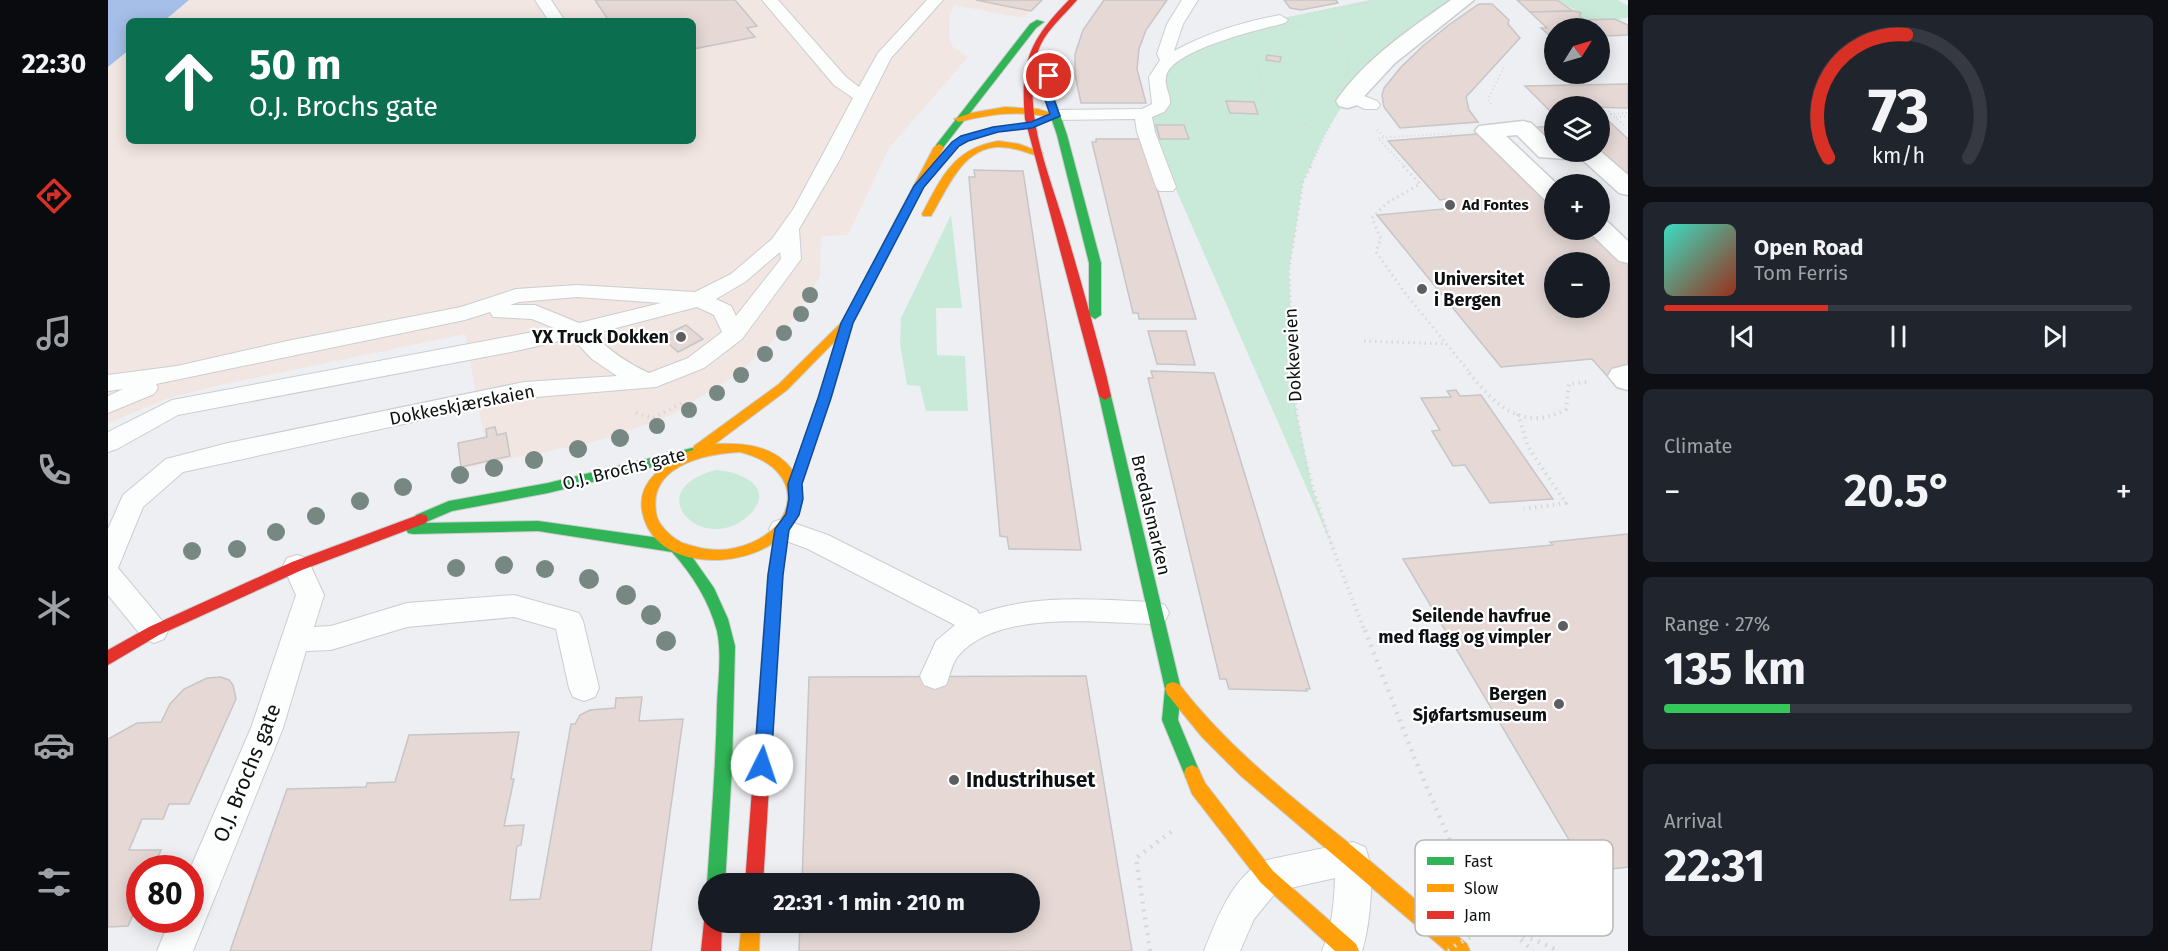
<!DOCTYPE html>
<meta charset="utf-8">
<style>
:root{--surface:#171b24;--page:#20242c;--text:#f1f3f6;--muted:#9ea1a6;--line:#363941;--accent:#d93025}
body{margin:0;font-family:"Fira Sans",sans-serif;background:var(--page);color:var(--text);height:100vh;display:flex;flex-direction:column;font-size:22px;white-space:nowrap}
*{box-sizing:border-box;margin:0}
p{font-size:20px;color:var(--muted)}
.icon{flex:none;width:33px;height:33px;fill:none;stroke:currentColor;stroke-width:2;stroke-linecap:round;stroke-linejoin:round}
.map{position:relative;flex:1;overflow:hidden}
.side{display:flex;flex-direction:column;gap:15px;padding:15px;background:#0d0f14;width:540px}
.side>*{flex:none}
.hud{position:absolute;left:18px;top:18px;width:570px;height:126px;border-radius:9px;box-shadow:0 3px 15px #0003;background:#0b6e4f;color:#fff;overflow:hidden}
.needle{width:39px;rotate:53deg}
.buttons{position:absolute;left:1436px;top:18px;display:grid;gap:12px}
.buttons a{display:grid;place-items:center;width:66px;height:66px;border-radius:50%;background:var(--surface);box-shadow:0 3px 15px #0003;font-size:30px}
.speed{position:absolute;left:18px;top:855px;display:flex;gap:12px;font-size:30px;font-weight:700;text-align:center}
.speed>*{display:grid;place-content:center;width:78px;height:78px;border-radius:50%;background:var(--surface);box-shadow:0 3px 15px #0003;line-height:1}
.speed .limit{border:9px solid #d22;background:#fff;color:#111}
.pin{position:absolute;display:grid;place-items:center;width:51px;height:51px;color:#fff;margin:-26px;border:3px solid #fff;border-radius:50%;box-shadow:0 2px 6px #0007}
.me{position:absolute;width:66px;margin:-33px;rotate:4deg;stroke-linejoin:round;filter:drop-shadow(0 0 4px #0008)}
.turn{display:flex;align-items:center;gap:21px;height:126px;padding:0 24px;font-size:27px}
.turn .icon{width:78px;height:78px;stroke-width:2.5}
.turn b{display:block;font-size:42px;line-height:51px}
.big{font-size:45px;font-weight:700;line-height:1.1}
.side .card{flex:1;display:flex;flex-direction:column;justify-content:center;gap:9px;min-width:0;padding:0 21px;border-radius:9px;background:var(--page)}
.side .dial{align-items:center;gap:0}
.dial svg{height:156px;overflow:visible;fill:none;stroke:var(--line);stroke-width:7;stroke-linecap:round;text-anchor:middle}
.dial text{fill:var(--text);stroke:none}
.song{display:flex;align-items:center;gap:18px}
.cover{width:72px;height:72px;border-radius:9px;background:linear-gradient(135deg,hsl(170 70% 55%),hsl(10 70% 35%))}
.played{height:6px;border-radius:3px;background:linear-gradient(90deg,var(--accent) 35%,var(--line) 35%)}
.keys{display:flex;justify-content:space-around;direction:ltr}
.heat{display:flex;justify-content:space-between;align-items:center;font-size:33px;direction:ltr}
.charge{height:9px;border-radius:4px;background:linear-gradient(90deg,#34c759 27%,var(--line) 0)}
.trip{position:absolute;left:590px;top:873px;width:342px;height:60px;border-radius:30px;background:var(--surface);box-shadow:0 3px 15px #0003;font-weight:700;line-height:60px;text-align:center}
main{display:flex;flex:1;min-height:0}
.tab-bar{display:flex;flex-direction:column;width:108px;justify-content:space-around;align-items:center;background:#090b0e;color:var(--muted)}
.tab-bar .icon{width:42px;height:42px}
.tab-bar .selected{color:var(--accent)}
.tab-bar b{font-size:27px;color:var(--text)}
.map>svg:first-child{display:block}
</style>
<main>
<nav class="tab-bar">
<b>22:30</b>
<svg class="icon selected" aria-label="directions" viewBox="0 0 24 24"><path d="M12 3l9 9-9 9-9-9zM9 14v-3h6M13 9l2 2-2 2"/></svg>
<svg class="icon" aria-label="music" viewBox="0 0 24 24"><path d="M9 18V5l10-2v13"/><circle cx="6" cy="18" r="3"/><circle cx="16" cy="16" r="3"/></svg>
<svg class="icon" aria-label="phone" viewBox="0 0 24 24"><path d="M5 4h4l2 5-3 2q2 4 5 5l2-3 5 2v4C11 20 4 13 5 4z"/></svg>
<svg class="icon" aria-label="climate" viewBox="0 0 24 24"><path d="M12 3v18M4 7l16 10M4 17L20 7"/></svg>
<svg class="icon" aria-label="car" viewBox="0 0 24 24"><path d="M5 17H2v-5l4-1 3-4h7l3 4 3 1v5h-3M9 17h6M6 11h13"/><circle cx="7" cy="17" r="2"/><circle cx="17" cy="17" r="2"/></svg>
<svg class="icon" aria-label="filters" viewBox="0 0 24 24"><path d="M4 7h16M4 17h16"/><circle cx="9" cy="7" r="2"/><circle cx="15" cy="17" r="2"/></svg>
</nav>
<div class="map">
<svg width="1520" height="951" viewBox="0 0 1520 951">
<rect width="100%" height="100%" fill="#edeff2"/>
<path fill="#f2e6e2" d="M81,0H933L915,18L846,5L841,17V38L845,47L860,57L781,148L740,235L713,236L712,276L693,308L680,326L631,373L567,413L544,423L481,443L353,469L349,443L376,437L357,334L113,385L61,398L0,423V67L21,50V141H585V21H56Z"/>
<g fill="#caead9">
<path d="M1262,0H1356L1262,72L1231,111L1217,134L1195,182L1181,270L1185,387L1189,416L1205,491L1225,548L1035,114L1047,111L1061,61L1137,26Z"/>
<path d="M1449,0H1510L1520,6V17C1509,21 1480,24 1471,16L1473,13Z"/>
<path d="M843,215L854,308H828L829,355L857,356L860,411H818L812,386L799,385L792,344L793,318Z"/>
<path d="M608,470C634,471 670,489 640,516C595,557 529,490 608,470Z"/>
</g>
<path fill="#a6bfe8" d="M0,0H81L56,21H21V50L0,67Z"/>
<g fill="#e5d8d5" stroke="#c6c6c7" stroke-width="1.5" fill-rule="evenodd">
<path d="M487,0H627L649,26L639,28L647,37L585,49V21H501Z"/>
<path d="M868,0H934L923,11Z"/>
<path d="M996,0H1059L1038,30L1031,49L1029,69L1038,103H973L967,75V54L975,30Z"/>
<path d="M1176,0H1228L1230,3L1193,10L1182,8Z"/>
<path d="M1409,0H1449L1465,11L1422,12Z"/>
<path d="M1371,4H1384L1401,20L1400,24L1412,38L1358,97L1361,110L1370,122L1292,128L1276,107L1274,95L1276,88L1293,67L1316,45L1342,24Z"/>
<path d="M1467,11L1473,13L1471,16L1488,28H1446V37H1443L1433,28H1439L1422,12Z"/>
<path d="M1507,19L1520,25V35L1498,36L1477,20Z"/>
<path d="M1159,55L1173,57L1172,62L1158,60Z"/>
<path d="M1520,84V108L1446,106V115L1417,86Z"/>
<path d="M1118,101L1146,102L1150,114L1122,113Z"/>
<path d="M1491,112L1520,139V187L1491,152Z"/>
<path d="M1048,125H1076L1081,139H1052Z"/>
<path d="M1446,126V152H1453H1439L1415,128Z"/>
<path d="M1382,133L1446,201V230L1491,228L1520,256V375L1500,377L1484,359L1393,367L1269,215L1347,208L1338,199L1332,200L1280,141ZM1446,262H1491V308H1446Z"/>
<path d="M988,139H1034L1088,319H1031L1030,313H1025L984,142H988Z"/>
<path d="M866,170L915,171L973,550L901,549L899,537L892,536L861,177H867Z"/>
<path d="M578,325L595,339L570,352L553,337Z"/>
<path d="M1040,331H1078L1087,365L1049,364Z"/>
<path d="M1043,371L1106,373L1202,689H1198L1199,691L1121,689L1118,679H1112L1040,378H1045Z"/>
<path d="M1348,390L1352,396L1373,395L1445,499L1382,503L1357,465L1345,466L1324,431L1332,430L1313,398L1343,397L1339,391Z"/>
<path d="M387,427L389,435L398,433L402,456L353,467L350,443L379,437L378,429Z"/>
<path d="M1520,534V867L1480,872L1295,559L1445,545L1442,542Z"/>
<path d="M978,676L1024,951H691L692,922H921V884H694L701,677Z"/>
<path d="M113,677L121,680L125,685L128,699L81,804H61L55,819H34L21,850H53L45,868H32V900L20,926L0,927V739L29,723L53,722L62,704L76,689L99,678Z"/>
<path d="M534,697L531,721L575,719L543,951H122L179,789L258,787L259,783L287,782L301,735L411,732L403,779H406L396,826L416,825L413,845L409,846L402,900L432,899L463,724H467L472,715L482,710L507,708L508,698Z"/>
</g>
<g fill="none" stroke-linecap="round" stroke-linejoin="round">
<g stroke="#cccdcf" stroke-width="2">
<g id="lane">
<path d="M427,0H443L457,21H441Z"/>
<path d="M654,0H670L738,77L751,87L770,53L819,0H835L783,58L731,161L691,229L693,259L634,339L596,368L548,387L416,398L75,472L35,507L10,568L56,623L60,631L56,639L46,643L36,639L0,595V529L15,495L58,459L120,443L416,382L509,376L484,359L464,338L408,351L70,415L9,449L0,452V432L64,400L446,328L424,319L385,317L382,312L357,320L48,384L50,388L46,394L0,413V396L15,389L0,391V375L69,366L179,341L353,307L408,289L469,285L587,292L623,274L664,239L686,208L745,98L726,85ZM672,252L673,259L628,316L623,306L608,299L637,282ZM469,297L553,303L471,323L427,305H402L411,302ZM589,307L606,315L614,332L580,358L541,373C519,363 502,351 485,334Z"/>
<path d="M1074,0H1090L1075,24L1066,51C1099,33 1135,22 1172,15L1180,20L1177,23C1154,29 1062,50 1058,77C1056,86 1063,95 1062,104L1056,112L1044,117L1047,132L1068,187L1065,191H1051L1048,187L1029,132L1027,119L947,120L941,119L938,115L941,111L947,110L1034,109L1044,104L1041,77L1052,60L1049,54L1059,24Z"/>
<path d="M1243,91L1269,101L1272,105L1269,109H1257L1237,100L1234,96L1237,92Z"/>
<path d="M674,519L720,535L869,610L871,614C927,593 989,600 1047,602L1057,605L1061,613L1057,621L1047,624C991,623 892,609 851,655C844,662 842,676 838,685L827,689L816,685L812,676L828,641L847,625L700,549L665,536L661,529L665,522Z"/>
<path d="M189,555L199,558L216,595L206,627L223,626L299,603L406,595L471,613L475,621L491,688L487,697L476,701L465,697L461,688L448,629L406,617L299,627L223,650L198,651L175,728L85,951H49L62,920H82V869L143,728L188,595L175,566L179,558Z"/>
<path d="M1245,842L1257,847C1268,871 1262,925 1254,951H1214C1224,928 1226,904 1227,878L1169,891L1146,919L1132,951H1096C1109,919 1125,874 1159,860Z"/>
</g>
</g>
<g stroke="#cccdcf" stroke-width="3">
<g id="street">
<path d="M1343,0H1366L1287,63L1247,106L1239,108L1231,106L1228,101C1257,59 1302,29 1343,0Z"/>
<path d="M1415,121L1423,123L1446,145V152L1491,150L1520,175V195L1511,193L1468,154L1466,157L1458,159L1431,157L1409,135L1398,136L1449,184H1446V203L1437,200L1367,131L1371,126Z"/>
<path d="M1491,220L1500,222L1520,241V263L1511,261L1479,230H1491Z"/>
<path d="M1520,365V390L1509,387L1500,376L1504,369Z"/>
</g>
</g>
<g stroke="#cccdcf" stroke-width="2">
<g id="fast">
<path d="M929,20L936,22L928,28L834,149H828V145L922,24Z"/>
<path d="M942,64L946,67V97L959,135L993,263V315L987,319L981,315V263L949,135L936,97L938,67Z"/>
<path d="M997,392L1003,396L1073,689L1070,720L1092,773L1090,778L1084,781L1078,778L1054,720L1057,689L991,396Z"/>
<path d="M584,448L589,450L591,453L589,456L440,493L344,511L316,523L430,521L566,540L571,541L580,551L606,588L620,619L627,646L624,767L617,884H600V887L599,884C603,824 608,765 609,705C610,681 614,654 609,631C601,601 584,574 564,552L430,531L305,534L300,533L298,529L300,525L311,524L306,519L308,515L341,501L440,483Z"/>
</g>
</g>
<g stroke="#cccdcf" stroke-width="2">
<g id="slow">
<path d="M897,107L930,109L947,114L942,117C910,110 882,114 851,122L846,119L863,113Z"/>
<path d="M890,141L911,144L935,153L930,156C916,152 903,146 888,147C853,150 839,190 823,216H815L814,214C834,177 845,149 890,141Z"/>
<path d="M831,144L836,147L745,323L723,398L692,487C696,505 687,523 674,536C638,570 549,572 535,515C531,499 535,486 547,474C557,462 570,454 585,450L586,446L671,384L734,322L826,147ZM728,340L711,398L685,471C667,445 636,443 607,444L679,390ZM632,452C704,470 688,535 627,548C611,552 593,549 578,544C568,542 552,527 549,517C537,467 594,454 632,452Z"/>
<path d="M1065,682L1071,684C1118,745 1177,792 1237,840C1278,874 1319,909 1359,944L1362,951H1338L1133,776L1094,737L1059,694L1057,689L1059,684Z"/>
<path d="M1084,765L1090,768L1097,783L1165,871L1248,944L1251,951H1227L1153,883L1084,794L1076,773L1078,768Z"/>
<path d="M634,922H652L651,951H631Z"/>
</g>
</g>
<g stroke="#cccdcf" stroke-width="2">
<g id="jam">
<path d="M961,0H969C954,18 935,32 929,55C914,113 940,170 956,224C971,274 985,324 998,374L1003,396L997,400L991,396L917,119C912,62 921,41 961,0Z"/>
<path d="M313,514L318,515L320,519L318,523L194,570L51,635L0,665V650L41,627L184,562Z"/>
<path d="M674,524L679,525L681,529L674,575L655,884H637L660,575L667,529L669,525Z"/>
<path d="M598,915H600V922H614L613,951H593L596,922Z"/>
</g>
</g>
<g stroke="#d8d8d9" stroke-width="2" stroke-dasharray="1 3" stroke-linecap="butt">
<path d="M1199,14L1272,0"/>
<path d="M1172,20L1215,31L1242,51L1239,75L1204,121L1189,128L1170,122L1157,103L1147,56Z"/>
<path d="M1383,104L1380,99L1396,67"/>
<path d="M1494,114H1503L1498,109"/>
<path d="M1508,117L1520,116"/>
<path d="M1516,125L1503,114L1520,113"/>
<path d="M1269,130L1277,138"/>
<path d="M1202,167L1223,124"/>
<path d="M1297,167L1270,138L1346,133"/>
</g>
<g stroke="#d8d8d9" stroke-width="3" stroke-dasharray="1.5 4" stroke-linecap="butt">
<path d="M1295,166L1312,184L1279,203L1264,218L1273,239L1268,252L1297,293L1363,374"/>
<path d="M1256,341L1338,344"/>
<path d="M1185,374L1181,270L1195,182L1203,166"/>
</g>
<g stroke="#d8d8d9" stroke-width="4" stroke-dasharray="1.5 4.5" stroke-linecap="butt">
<path d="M1185,373C1188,463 1225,549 1257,632"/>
<path d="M1361,373C1387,405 1416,433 1458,409L1461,384L1479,382"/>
<path d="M528,413L545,418L574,403"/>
<path d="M1410,414L1420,447L1458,503L1416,509"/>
</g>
<g stroke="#d8d8d9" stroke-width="4.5" stroke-dasharray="2 6" stroke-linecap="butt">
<path d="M1257,630L1306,757L1366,897L1425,951"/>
<path d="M1042,951L1028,858L1067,829"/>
</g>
<use href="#lane" fill="#fcfdfd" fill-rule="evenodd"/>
<use href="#street" fill="#fcfdfd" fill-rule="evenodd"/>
<use href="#fast" fill="#30b455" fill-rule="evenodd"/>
<use href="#slow" fill="#ff9f0a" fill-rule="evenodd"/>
<use href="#jam" fill="#e5322d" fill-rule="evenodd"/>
<path stroke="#d8d8d9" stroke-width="4.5" stroke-dasharray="2 6" stroke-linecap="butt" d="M1340,951C1378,921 1410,930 1450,951"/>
</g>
<g fill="#768881">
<circle cx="702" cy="295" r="8"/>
<circle cx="693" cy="314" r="8"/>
<circle cx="676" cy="333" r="8"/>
<circle cx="657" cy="354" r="8"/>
<circle cx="633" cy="375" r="8"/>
<circle cx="609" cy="393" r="8"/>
<circle cx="581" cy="410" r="8"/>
<circle cx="549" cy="426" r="8"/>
<circle cx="512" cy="438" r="9"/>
<circle cx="470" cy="449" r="9"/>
<circle cx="426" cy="460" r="9"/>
<circle cx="386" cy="468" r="9"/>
<circle cx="352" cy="475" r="9"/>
<circle cx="295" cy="487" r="9"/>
<circle cx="252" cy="501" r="9"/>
<circle cx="208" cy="516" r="9"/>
<circle cx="168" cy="532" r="9"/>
<circle cx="129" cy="549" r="9"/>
<circle cx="84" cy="551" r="9"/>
<circle cx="396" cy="565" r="9"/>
<circle cx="348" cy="568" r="9"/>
<circle cx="437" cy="569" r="9"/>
<circle cx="481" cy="579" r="10"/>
<circle cx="518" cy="595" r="10"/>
<circle cx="543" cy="615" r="10"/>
<circle cx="558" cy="641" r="10"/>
</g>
<path fill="#1a73e8" stroke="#114b97" stroke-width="1.5" d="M938,74L945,76V97L952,116L950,117L924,128L890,132L860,141L851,146L816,187L745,323L723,398L694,484L695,499L691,515L681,530L675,575L663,765L660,770L654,773L648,770L646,765L660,575L667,529L678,514L681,499L680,484L710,398L733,323L806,186L844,142L853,136L885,127L923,122L942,114L936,97Z"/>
<g fill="#5c5e60" stroke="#fff" stroke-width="2">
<circle cx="1342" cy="205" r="6"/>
<circle cx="1314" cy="289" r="6"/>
<circle cx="573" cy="337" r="6"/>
<circle cx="1455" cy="626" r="6"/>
<circle cx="1451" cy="704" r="6"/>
<circle cx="846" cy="780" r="6"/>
</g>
<g text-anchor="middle" stroke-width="4.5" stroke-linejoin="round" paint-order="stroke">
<g font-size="15" font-weight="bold" fill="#0e1012" stroke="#fff" text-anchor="start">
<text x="1354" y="210">Ad Fontes</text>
</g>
<g font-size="18" font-weight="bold" fill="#0e1012" stroke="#fff" text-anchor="end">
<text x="1326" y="285" text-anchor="start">Universitet<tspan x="1326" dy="21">i Bergen</tspan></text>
<text x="561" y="343">YX Truck Dokken</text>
<text x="1443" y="622">Seilende havfrue<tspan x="1443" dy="21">med flagg og vimpler</tspan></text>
<text x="1439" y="700">Bergen<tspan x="1439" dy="21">Sjøfartsmuseum</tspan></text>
</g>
<g font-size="18" fill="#0e1012" stroke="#fff">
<text transform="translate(1185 355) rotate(-93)" y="6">Dokkeveien</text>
<text transform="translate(354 405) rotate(-11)" y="6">Dokkeskjærskaien</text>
<text transform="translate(516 469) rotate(-14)" y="6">O.J. Brochs gate</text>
<text transform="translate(1043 515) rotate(77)" y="6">Bredalsmarken</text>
</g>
<g font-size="21" fill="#0e1012" stroke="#fff">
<text transform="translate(139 773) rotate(-68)" y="7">O.J. Brochs gate</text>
</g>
<g font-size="21" font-weight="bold" fill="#0e1012" stroke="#fff" text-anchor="start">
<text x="858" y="787">Industrihuset</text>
</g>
</g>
<rect x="1307" y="840" width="198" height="96" rx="9" fill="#fff" stroke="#b7b7b8" stroke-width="1.5"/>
<rect x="1319" y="857" width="27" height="8" fill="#30b455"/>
<rect x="1319" y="884" width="27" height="8" fill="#ff9f0a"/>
<rect x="1319" y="911" width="27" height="8" fill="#e5322d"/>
<g font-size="16" fill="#0e1012">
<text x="1356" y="867">Fast</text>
<text x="1356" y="894">Slow</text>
<text x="1356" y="921">Jam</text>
</g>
</svg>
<div class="buttons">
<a><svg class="needle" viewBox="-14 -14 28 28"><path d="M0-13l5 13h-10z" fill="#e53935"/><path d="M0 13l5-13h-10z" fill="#9ea1a6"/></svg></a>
<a><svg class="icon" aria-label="layers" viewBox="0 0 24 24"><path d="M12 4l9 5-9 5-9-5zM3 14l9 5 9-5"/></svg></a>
<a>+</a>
<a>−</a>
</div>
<div class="speed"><div class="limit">80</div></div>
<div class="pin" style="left:941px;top:76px;background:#d93025"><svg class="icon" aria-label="arrive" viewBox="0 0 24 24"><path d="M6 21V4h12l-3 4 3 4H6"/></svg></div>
<svg class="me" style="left:654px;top:765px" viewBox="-20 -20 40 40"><circle r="19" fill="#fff"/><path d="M0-13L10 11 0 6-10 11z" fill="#1a73e8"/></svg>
<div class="trip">22:31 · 1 min · 210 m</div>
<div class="hud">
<div class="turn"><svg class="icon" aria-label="ahead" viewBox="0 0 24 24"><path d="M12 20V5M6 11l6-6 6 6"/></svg><div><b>50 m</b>O.J. Brochs gate</div></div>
</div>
</div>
<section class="side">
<div class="card dial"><svg viewBox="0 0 100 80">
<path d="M14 69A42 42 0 1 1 86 69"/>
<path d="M14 69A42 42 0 0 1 54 6" stroke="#d93025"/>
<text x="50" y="56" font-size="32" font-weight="700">73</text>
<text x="50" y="72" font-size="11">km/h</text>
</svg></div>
<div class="card">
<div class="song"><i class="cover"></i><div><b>Open Road</b><p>Tom Ferris</p></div></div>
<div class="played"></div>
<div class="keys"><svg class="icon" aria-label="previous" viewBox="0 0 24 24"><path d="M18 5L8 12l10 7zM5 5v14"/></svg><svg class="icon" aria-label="pause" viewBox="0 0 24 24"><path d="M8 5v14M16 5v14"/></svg><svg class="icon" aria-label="next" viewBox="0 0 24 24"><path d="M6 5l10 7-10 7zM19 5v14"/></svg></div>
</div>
<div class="card"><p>Climate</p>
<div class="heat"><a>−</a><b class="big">20.5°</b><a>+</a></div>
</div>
<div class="card"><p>Range · 27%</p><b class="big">135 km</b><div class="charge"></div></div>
<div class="card"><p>Arrival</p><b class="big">22:31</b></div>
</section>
</main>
